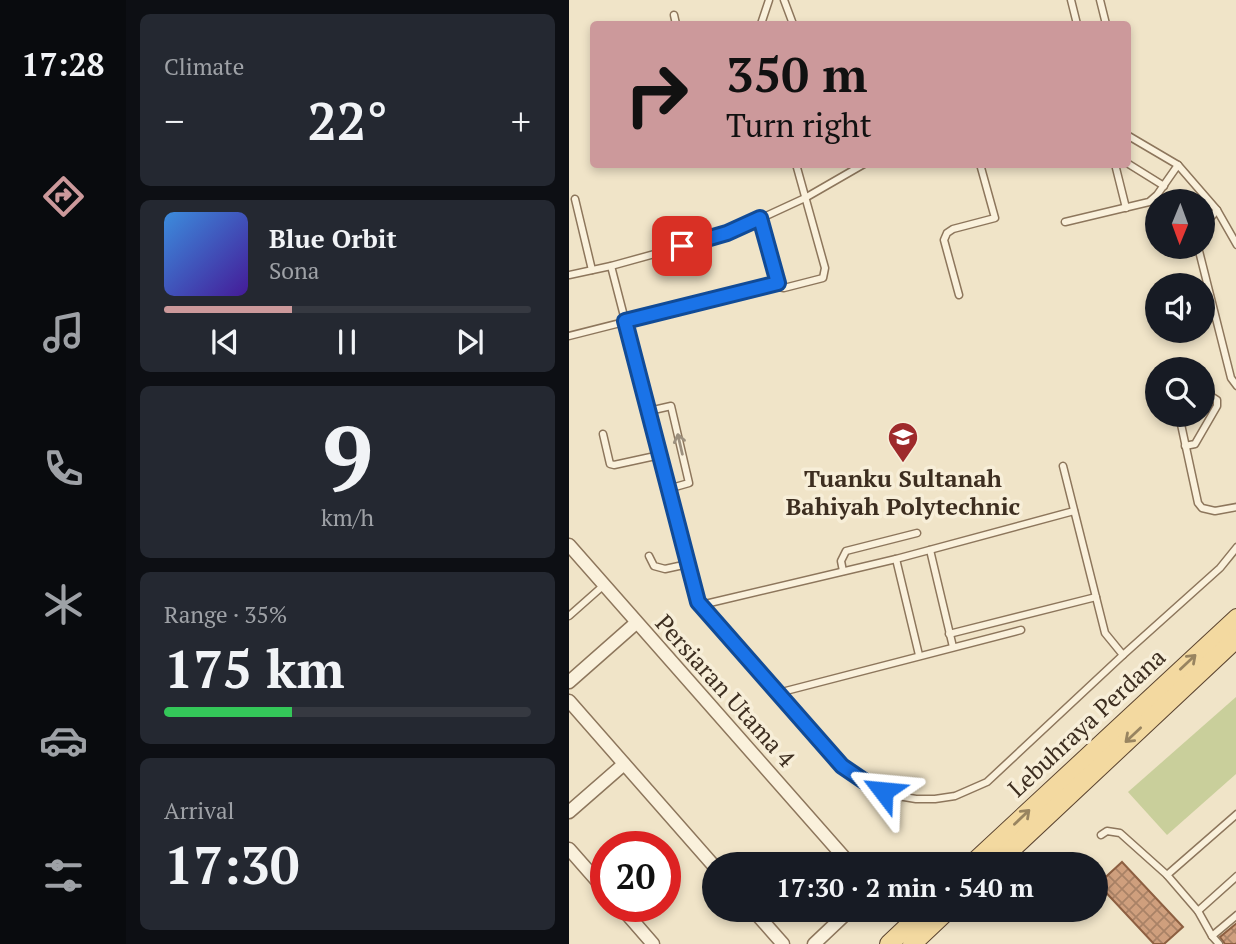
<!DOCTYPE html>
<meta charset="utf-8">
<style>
:root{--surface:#171b24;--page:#242831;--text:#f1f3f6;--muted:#9ea1a6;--line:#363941;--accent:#cc999b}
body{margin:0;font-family:"PT Serif",serif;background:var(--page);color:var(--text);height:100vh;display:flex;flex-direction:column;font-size:26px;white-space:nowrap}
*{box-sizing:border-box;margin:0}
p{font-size:23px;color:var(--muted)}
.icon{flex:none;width:38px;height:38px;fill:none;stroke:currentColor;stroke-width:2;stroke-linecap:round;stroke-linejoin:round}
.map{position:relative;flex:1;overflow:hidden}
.details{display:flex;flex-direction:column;gap:14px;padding:14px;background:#0d0f14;width:443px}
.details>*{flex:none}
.hud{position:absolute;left:21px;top:21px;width:541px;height:147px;border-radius:7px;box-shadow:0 4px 10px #0003;background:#cc999b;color:#111;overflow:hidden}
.needle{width:46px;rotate:181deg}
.tools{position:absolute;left:576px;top:189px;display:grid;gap:14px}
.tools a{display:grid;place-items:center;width:70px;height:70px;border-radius:50%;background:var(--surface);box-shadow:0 4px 10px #0003;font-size:35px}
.speed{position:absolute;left:21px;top:831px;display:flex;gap:14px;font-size:35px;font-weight:700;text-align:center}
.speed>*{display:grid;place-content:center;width:91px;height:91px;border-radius:50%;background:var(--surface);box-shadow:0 4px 10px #0003;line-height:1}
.speed .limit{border:10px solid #d22;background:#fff;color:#111}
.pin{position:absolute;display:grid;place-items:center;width:60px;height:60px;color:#fff;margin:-30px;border-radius:14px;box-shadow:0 4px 10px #0006}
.me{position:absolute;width:77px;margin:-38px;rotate:299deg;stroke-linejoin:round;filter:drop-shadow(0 0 5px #0008)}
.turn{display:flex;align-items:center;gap:24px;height:147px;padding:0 21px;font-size:32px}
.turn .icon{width:91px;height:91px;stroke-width:2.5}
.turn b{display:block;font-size:49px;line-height:60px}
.big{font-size:52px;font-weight:700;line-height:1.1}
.details .tile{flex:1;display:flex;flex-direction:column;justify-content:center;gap:10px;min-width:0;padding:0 24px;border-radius:10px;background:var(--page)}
.details .dial{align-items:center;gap:0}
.dial b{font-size:91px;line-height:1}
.song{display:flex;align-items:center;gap:21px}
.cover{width:84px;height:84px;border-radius:10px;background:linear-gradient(135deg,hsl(210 70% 55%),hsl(260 70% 35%))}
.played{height:7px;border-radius:4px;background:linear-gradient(90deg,var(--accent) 35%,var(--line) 35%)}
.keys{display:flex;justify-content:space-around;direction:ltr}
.heat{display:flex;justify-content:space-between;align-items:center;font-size:38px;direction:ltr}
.charge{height:10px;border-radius:5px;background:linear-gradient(90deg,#34c759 35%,var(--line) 0)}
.trip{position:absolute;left:133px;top:852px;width:406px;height:70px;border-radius:35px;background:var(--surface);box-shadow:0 4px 10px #0003;font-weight:700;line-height:70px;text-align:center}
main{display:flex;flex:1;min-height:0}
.menu{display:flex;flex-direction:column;width:126px;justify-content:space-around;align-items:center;background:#090b0e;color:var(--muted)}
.menu .icon{width:49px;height:49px}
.menu .current{color:var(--accent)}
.menu b{font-size:32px;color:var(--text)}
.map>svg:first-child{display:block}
</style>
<main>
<nav class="menu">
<b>17:28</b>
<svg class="icon current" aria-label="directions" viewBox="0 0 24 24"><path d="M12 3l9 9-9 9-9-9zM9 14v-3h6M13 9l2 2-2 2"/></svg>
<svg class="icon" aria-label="music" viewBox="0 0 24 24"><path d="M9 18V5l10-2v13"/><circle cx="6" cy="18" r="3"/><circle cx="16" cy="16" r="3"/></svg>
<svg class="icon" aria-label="phone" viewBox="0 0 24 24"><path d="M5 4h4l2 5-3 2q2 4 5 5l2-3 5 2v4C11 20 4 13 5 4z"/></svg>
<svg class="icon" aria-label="climate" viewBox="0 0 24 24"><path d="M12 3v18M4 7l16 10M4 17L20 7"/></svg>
<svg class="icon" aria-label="car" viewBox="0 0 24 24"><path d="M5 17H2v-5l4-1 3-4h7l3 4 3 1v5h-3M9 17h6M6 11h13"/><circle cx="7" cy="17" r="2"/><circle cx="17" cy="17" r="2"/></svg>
<svg class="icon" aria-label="filters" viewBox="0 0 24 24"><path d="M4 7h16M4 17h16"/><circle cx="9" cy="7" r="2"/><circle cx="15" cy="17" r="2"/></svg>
</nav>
<section class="details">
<div class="tile"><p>Climate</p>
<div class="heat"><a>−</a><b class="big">22°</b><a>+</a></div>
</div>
<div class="tile">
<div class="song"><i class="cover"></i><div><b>Blue Orbit</b><p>Sona</p></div></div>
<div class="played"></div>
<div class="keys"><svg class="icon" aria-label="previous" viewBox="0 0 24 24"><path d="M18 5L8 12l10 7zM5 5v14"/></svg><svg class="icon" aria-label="pause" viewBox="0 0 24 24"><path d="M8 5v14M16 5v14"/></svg><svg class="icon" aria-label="next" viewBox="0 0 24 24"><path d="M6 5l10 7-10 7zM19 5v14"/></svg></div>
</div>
<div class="tile dial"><b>9</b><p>km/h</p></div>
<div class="tile"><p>Range · 35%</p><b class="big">175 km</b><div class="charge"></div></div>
<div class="tile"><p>Arrival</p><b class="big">17:30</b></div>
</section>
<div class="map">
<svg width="668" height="944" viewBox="0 0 668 944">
<defs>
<pattern id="building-cross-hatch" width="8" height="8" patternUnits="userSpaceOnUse" patternTransform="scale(1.75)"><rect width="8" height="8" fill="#cf9f7d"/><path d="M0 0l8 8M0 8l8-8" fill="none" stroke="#a98266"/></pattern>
</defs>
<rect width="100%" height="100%" fill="#f0e4c8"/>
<path fill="#c9cf9b" d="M667,697V774L598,835L559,792Z"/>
<g fill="url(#building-cross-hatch)" stroke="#8d5f41" stroke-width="2">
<path d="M553,862L614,927L595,944H585L529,884Z"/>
<path d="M668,923V944H656L651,937Z"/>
</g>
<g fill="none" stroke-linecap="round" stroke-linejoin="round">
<g stroke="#8d765c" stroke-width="9">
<g id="service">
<path d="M215,0L224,24"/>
<path d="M502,0L508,24"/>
<path d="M531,0L537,24"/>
<path d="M105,15L107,24"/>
<path d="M192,24L200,0"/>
<path d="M558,135L609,165L648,210L668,245"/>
<path d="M558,163L595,186"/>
<path d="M546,164L557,208"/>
<path d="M6,199L23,270"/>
<path d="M191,218L210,287L215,288L254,278L256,268L227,164"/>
<path d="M496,222L580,202L588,195L609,165"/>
<path d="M634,227L648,210"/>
<path d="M629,247L662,378L668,386"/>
<path d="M42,266L129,602L273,766L298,784L314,791L329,796L347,799H366L386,796L418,782L554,655L651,568L668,547"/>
<path d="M0,275L42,266L158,234L236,198L295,164"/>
<path d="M390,295L375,240L378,233L384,229L426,218L411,164"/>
<path d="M0,336L209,283"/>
<path d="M80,411L102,406L120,483L99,489"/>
<path d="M610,415L629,503L633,508L646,511L668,507"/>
<path d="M34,434L41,464L45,465L91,455"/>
<path d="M616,446L626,444L648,406V400L634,391"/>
<path d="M494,466L536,633L554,655"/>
<path d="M361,550L384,647"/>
<path d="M80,556L85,566L96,569L119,564"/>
<path d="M327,559L350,655"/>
<path d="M274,571L272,561L277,551L348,533"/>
<path d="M132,605L327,559L505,511"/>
<path d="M0,616L35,585"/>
<path d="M380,634L527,597"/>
<path d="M209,693L452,630"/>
<path d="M532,835L538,831L551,833L598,875L629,911L643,936L650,944"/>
<path d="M598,875L668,814"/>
<path d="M629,911L668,876"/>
<path d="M643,936L668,915"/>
</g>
</g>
<g stroke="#8d765c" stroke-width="15">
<g id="minor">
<path d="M0,545L281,864"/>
<path d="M0,682L67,623"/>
<path d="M0,701L145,866"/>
<path d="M0,812L55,764"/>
<path d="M0,849L37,891"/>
<path d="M51,906L84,944"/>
<path d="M184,910L214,944"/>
<path d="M245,944L281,910"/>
</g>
</g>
<g stroke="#5b4430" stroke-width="20">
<g id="primary">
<path d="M403,864L668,618"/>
<path d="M427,864L668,638"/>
<path d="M320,944L356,910"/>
<path d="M343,944L379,910"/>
</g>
</g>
<use href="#service" stroke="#faf1dc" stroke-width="6"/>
<use href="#minor" stroke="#faf1dc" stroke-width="12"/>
<use href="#primary" stroke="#f3d9a0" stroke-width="18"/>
</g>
<defs><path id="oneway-shaft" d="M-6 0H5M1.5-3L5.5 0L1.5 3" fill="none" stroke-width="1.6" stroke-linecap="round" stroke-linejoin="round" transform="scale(1.75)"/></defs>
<use stroke="#9c907e" href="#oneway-shaft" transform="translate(111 444) rotate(-103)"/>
<g stroke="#988460">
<use href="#oneway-shaft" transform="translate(619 662) rotate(-43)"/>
<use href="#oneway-shaft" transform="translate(564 735) rotate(137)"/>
<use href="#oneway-shaft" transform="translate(453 817) rotate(-44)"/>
</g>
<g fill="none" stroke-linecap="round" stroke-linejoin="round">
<g stroke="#114b97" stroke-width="18">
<path id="route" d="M113,246L158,233L191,218L209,283L56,321L129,602L273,766L298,783L314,791"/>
</g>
<use href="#route" stroke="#1a73e8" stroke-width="12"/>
</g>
<defs>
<g id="university-pin" transform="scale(1.575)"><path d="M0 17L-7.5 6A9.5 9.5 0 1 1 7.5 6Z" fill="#9e2a2b" stroke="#f7eed8"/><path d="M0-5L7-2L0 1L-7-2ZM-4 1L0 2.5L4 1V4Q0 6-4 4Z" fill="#fff"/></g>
</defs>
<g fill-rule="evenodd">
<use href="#university-pin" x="334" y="437"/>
</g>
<g text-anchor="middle" stroke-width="7" stroke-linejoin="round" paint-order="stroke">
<g font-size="24" font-weight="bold" fill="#3d2e20" stroke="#f7eed8">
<text x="334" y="487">Tuanku Sultanah<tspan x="334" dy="28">Bahiyah Polytechnic</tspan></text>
</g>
<g font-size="24" fill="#3d2e20" stroke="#f7eed8">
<text transform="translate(156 691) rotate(48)" y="8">Persiaran Utama 4</text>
<text transform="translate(518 723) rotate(-43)" y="8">Lebuhraya Perdana</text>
</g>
</g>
</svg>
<div class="tools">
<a><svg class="needle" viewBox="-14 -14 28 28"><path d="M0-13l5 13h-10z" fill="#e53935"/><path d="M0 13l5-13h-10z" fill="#9ea1a6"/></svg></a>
<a><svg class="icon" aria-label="sound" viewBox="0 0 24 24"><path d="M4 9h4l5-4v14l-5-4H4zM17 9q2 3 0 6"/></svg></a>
<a><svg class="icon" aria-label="search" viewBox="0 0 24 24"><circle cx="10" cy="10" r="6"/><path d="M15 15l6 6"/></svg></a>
</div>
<div class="speed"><div class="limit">20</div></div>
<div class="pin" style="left:113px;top:246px;background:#d93025"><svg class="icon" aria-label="arrive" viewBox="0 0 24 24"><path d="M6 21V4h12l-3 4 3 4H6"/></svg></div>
<svg class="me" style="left:314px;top:791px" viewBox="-20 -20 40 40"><path d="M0-17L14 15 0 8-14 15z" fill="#1a73e8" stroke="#fff" stroke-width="4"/></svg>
<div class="trip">17:30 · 2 min · 540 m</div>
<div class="hud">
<div class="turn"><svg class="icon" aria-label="right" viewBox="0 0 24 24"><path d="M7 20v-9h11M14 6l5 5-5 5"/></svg><div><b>350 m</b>Turn right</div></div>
</div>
</div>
</main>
